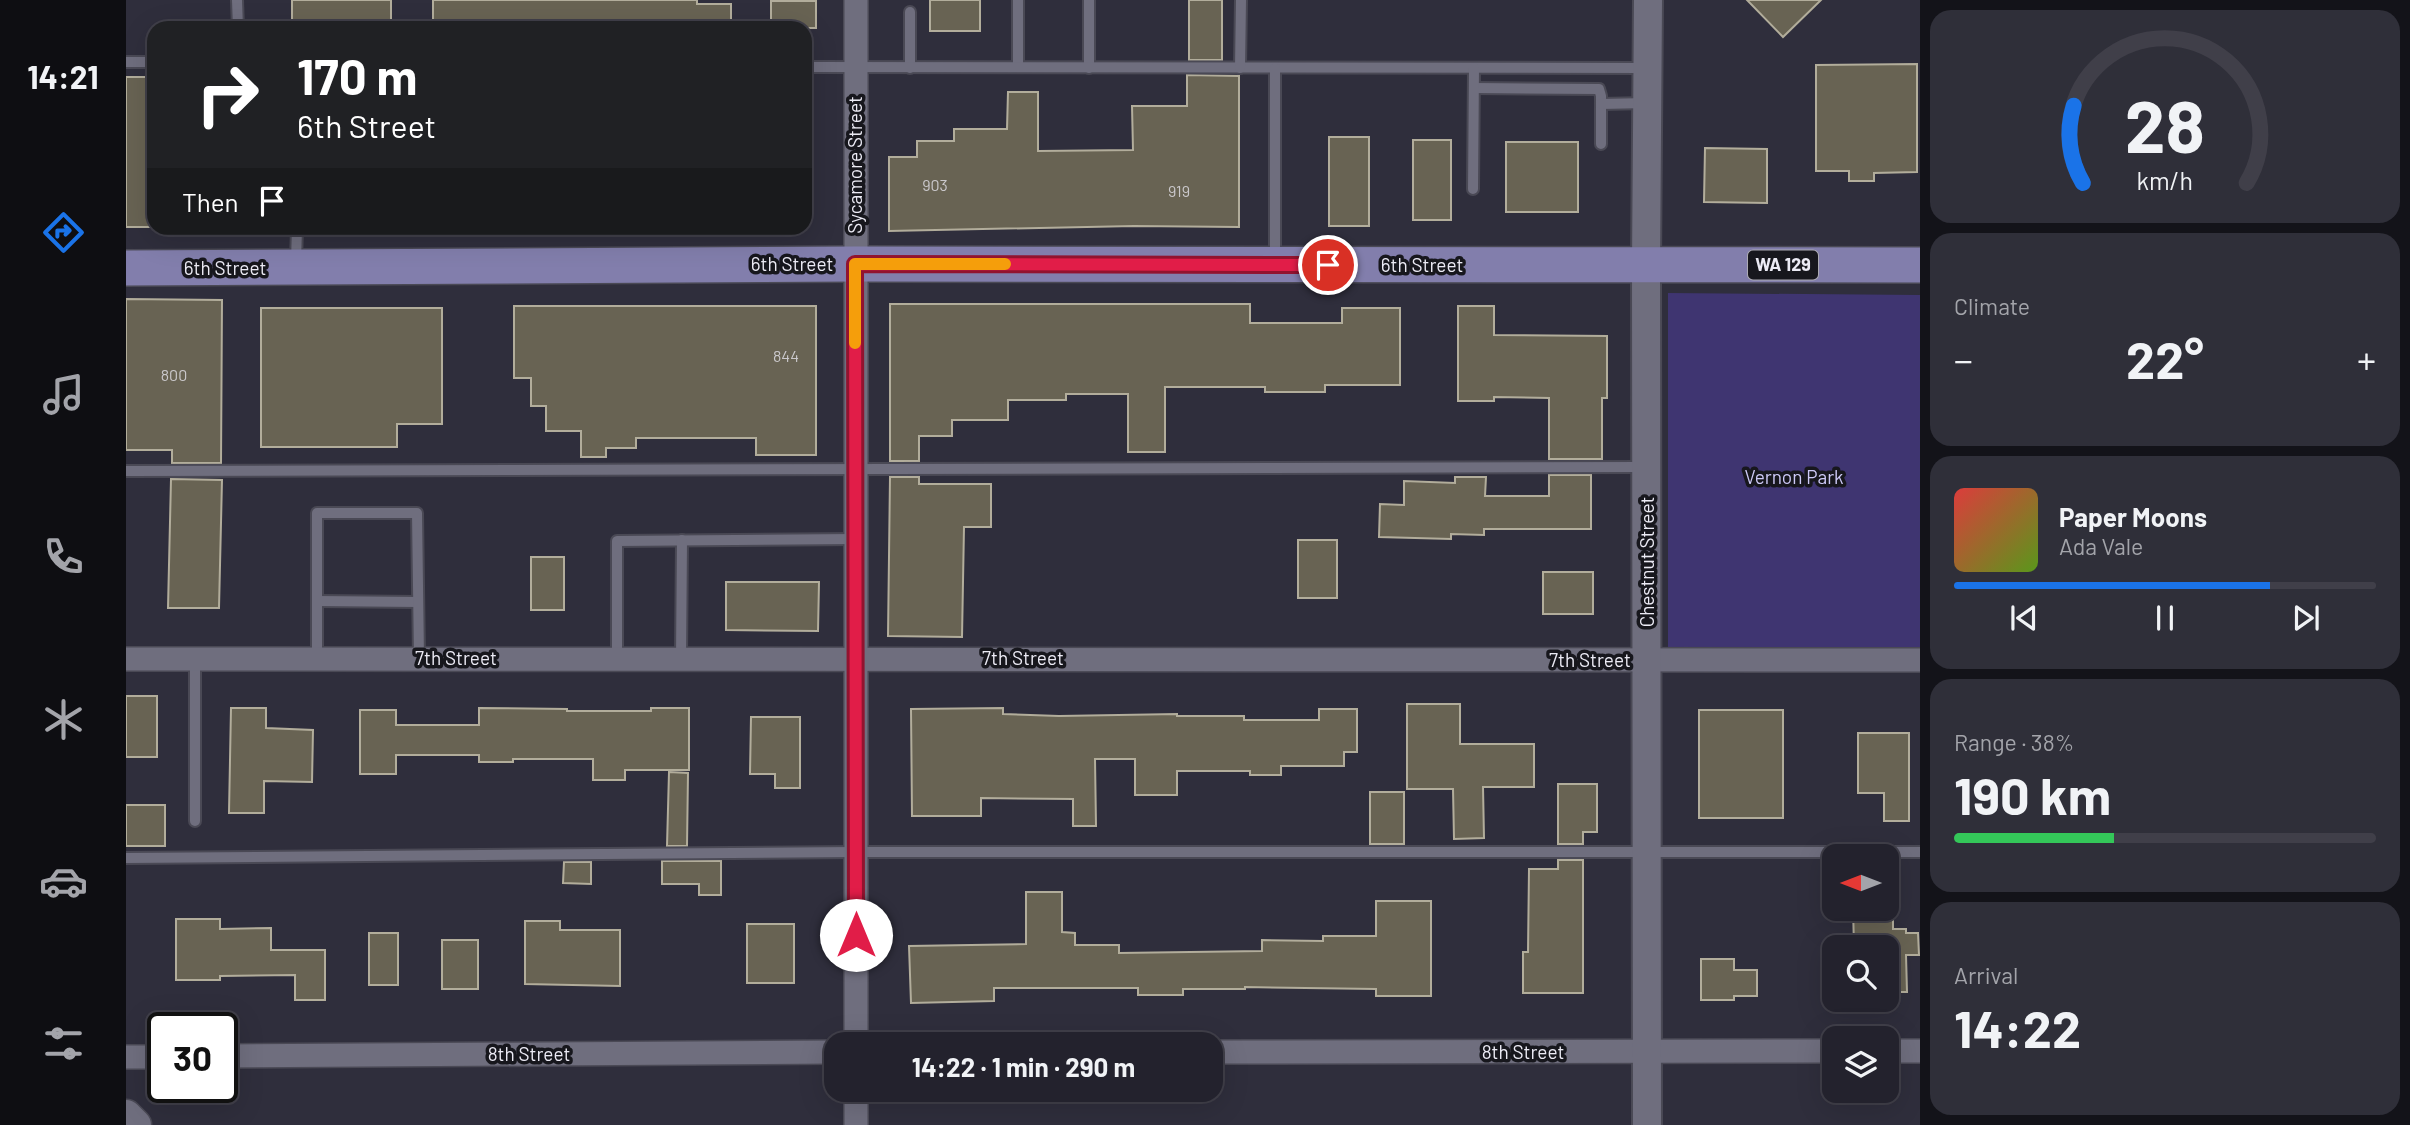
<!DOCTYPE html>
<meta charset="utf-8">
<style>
:root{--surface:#23222d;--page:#2f2f39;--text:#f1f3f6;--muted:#a3a4aa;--line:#403f49;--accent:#1a73e8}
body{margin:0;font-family:Barlow,sans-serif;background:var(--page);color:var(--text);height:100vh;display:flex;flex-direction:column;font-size:26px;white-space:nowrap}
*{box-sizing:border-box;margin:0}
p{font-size:23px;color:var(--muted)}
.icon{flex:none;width:38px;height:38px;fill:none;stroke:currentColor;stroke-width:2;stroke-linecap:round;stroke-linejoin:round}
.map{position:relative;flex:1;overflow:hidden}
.sheet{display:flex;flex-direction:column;gap:10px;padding:10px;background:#131319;width:490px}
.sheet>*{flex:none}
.top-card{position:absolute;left:21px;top:21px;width:665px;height:214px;border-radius:21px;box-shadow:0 7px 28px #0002,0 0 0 2px var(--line);background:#202124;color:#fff;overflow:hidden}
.needle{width:46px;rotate:270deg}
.tools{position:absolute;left:1696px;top:844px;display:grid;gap:14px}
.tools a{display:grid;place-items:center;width:77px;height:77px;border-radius:14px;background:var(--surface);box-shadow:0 7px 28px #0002,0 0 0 2px var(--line);font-size:35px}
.speed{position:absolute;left:21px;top:1012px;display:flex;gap:14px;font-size:35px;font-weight:700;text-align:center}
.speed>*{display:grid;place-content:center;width:91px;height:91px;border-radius:50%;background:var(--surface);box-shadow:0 7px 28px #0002,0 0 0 2px var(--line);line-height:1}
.speed .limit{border:4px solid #111;border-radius:10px;background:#fff;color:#111}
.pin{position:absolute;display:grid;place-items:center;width:60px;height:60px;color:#fff;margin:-30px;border:4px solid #fff;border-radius:50%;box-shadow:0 2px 7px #0007}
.me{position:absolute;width:77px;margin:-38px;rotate:0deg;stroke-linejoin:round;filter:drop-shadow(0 0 5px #0008)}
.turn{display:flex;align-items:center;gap:24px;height:147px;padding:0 35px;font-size:32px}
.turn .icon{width:91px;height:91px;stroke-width:2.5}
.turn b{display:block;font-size:49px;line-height:60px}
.then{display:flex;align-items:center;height:66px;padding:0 35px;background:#0003;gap:14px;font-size:26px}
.big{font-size:52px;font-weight:700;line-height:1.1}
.sheet .tile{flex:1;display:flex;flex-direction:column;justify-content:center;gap:10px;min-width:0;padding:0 24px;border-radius:21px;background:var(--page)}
.sheet .dial{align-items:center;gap:0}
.dial svg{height:182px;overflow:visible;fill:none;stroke:var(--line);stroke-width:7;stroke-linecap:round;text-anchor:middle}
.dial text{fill:var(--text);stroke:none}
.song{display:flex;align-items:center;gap:21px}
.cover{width:84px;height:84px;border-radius:10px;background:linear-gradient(135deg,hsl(0 70% 55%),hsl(90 70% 35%))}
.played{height:7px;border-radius:4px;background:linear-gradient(90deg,var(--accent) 75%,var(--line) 75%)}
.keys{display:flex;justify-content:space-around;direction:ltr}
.heat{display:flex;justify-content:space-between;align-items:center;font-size:38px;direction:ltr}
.charge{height:10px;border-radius:5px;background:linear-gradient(90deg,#34c759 38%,var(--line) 0)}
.trip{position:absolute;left:698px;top:1032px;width:399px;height:70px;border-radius:21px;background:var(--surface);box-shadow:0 7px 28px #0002,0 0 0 2px var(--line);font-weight:700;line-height:70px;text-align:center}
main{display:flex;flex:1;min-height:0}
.menu{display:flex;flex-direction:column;width:126px;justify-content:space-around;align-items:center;background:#0e0e12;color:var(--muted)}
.menu .icon{width:49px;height:49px}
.menu .active{color:var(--accent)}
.menu b{font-size:32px;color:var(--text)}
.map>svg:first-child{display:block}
</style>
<main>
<nav class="menu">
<b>14:21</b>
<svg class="icon active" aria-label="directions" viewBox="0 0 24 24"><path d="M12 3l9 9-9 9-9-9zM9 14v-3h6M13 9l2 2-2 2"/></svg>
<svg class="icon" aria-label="music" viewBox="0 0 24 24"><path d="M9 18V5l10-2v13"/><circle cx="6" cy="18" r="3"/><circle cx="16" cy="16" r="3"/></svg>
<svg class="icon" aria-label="phone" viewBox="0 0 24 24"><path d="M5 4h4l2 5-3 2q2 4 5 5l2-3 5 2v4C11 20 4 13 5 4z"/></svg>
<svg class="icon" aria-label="climate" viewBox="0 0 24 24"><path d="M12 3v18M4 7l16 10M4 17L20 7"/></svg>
<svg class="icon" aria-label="car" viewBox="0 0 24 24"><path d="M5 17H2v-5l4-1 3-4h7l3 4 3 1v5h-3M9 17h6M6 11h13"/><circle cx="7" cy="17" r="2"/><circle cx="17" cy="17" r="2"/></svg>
<svg class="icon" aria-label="filters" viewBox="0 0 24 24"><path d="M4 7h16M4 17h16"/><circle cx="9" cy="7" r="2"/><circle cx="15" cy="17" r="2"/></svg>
</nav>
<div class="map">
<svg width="1794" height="1125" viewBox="0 0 1794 1125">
<rect width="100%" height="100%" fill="#2f2e3c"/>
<path fill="#3f3571" d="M1542,293L1794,295V660H1542Z"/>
<g fill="#686353" stroke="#b2ad9b" stroke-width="2">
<path d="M166,0H265V25L166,26Z"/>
<path d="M307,0H571V4H605V28H307Z"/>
<rect x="804" y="0" width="50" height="31"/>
<rect x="1063" y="0" width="33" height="60"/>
<path d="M1621,0H1695L1657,37Z"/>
<rect x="645" y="1" width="45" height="27"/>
<path d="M1791,64V172L1748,173V181H1723V171H1690V65Z"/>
<path d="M1061,75L1113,76V227L1008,226L763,231V157H791V141H828V129H881L882,92H912V151L1007,150L1006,106H1061Z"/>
<rect x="0" y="77" width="28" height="150"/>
<rect x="1203" y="137" width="40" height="89"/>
<rect x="1287" y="140" width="38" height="80"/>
<rect x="1380" y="142" width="72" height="70"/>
<path d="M1579,148L1641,149V203L1578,202Z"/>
<path d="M0,299L96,300L95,463H46V450H0Z"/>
<path d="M764,304H1124V323H1216V308H1274V385H1199V392H1139V387H1039V452H1002V394H940V400H882V420H826V436H793V461H764Z"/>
<path d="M388,306H690V455H630V438H510V448H480V457H455V431H420V406H405V378H388Z"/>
<path d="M1332,306H1368V335L1481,336V398H1476V459H1423V398L1368,397V401H1332Z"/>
<path d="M135,308H316V424H271V447H135Z"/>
<path d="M1423,475H1465V529H1358V535L1325,534V539L1253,537L1254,504L1278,505V481L1329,483V477H1360L1359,496H1423Z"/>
<path d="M764,477H793V484H865V527H838L836,637L762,636Z"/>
<path d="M45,479L96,480L93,608H42Z"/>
<rect x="1172" y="540" width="39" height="58"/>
<rect x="405" y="557" width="33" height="53"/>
<rect x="1417" y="572" width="50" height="42"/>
<path d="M600,582H693L692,631L600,630Z"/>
<rect x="0" y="696" width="31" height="61"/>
<path d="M1281,704H1334V744H1408V787H1357L1358,838L1328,839L1327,789H1281Z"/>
<path d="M105,708H140V728L187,730L186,782L138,781V813H103Z"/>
<path d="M353,708L441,709V711H525V708H563V770H499V780H467V759H387V762H353V755H270V774H234V710H270V725H353Z"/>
<path d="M877,708V714L933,716L1051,714V716H1118V720H1193V709H1231V752H1218V766H1155V775H1124V771H1051V795H1009V759H969L970,826H947V799L855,798V816H786L785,709Z"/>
<rect x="1573" y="710" width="84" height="108"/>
<path d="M625,717H674V788H649V774H624Z"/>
<path d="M1732,733H1783V821H1758V793H1732Z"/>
<path d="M543,772L562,773L561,846H541Z"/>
<path d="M1432,784H1471V832H1457V844H1432Z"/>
<rect x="1244" y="792" width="34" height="52"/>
<rect x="0" y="805" width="39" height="41"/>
<path d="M1432,860H1457V993H1397V952H1402L1403,869H1432Z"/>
<path d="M536,861H595V895H573V884H536Z"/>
<path d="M438,862H465V884L437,883Z"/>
<path d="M900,892H936V932L949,933V945H993V953L1136,951V940L1197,941V936H1250V901H1305V996H1250V989L1119,987V989H1057V995H1012V988H868V1001L785,1003L783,946L900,944Z"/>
<path d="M1727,908H1767V929H1780V933H1792L1793,955H1780L1781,992H1760V947H1728Z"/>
<path d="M50,919H94V929L145,928V950H199V1000H169V975L94,976V980H50Z"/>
<path d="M399,921H434V930H494V986L399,984Z"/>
<rect x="621" y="924" width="47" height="59"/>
<rect x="243" y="933" width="29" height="52"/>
<rect x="316" y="940" width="36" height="49"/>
<path d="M1575,959H1608V970H1631V996H1608V1000H1575Z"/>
</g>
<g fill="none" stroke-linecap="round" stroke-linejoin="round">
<g stroke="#4a4955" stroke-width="14">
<g id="service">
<path d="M111,0L112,28"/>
<path d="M892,0V67"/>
<path d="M963,0V68"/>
<path d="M784,12V68"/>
<path d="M0,62H28"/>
<path d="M679,67L1520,68"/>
<path d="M1114,68L1115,0"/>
<path d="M1149,68V258"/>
<path d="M1348,88L1473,89L1475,96V144"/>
<path d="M1475,104L1521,103"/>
<path d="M1347,189L1348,68"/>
<path d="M170,261L171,228"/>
<path d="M0,471L1518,467"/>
<path d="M191,601L292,602"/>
<path d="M491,658V541L730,539"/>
<path d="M555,658L556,540"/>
<path d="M69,659V821"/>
<path d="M191,659V513H291L293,658"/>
<path d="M0,858L730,852H1794"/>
</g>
</g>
<g stroke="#4a4955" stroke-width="26">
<g id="minor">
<path d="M730,0V1045"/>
<path d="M0,659L1794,660"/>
<path d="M1760,1051H1794"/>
<path d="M1085,1052L1708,1051"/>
<path d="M96,1056L710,1052"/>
<path d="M0,1057H37"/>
<path d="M730,1125V1090"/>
</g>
</g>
<g stroke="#4a4955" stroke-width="32">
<path id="tertiary" d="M1521,1125L1520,266L1522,0"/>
</g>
<g stroke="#4a4955" stroke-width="35">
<path id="secondary" d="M0,1116L9,1125"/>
</g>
<g stroke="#4a4955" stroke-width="38">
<path id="primary" d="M0,268L729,264L1794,265"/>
</g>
<use href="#service" stroke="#6f6e7e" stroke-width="10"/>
<use href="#minor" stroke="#6f6e7e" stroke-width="23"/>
<use href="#tertiary" stroke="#6f6e7e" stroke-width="28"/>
<use href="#secondary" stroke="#6f6e7e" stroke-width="32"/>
<use href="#primary" stroke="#827eac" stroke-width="35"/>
</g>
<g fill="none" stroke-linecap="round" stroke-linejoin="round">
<g stroke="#92132f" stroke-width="18">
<path id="route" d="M730,935L729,264L1202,265"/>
</g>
<use href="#route" stroke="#e11d48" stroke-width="12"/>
<path stroke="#f59e0b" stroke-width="12" d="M729,343V264H879"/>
</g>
<g text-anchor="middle" stroke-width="7" stroke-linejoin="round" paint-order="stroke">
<g font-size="16" fill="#cbc9cc">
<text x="809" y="191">903</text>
<text x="1053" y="197">919</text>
<text x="660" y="362">844</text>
<text x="48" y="381">800</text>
</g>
<rect fill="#17171d" stroke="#acabb4" stroke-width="2" x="1622" y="250.5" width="70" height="29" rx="5"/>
<g font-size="18" font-weight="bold" fill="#ecebf5">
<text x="1657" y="271">WA 129</text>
</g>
<g font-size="19" fill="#ecebf5" stroke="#17171d">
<text transform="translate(729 165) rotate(-90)" y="7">Sycamore Street</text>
<text x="666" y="271">6th Street</text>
<text x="1296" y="272">6th Street</text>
<text x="99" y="275">6th Street</text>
<text transform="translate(1521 562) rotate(-90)" y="7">Chestnut Street</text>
<text x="330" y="665">7th Street</text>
<text x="897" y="665">7th Street</text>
<text x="1464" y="667">7th Street</text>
<text x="1397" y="1059">8th Street</text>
<text x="403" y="1061">8th Street</text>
</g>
<g font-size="19" fill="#cecaf8" stroke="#17171d">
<text x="1668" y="484">Vernon Park</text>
</g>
</g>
</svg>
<div class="tools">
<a><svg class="needle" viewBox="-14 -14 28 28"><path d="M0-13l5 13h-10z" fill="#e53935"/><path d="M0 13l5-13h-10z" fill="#a3a4aa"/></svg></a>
<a><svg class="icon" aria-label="search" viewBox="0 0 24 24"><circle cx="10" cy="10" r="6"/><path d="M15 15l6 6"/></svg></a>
<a><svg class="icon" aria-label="layers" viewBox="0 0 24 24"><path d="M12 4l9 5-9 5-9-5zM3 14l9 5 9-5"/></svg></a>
</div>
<div class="speed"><div class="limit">30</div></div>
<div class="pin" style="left:1202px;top:265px;background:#d93025"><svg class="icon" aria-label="arrive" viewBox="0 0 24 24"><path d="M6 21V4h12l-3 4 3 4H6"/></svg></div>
<svg class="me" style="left:730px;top:935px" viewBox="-20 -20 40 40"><circle r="19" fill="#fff"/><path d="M0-13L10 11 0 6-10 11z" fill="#e11d48"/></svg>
<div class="trip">14:22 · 1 min · 290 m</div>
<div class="top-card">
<div class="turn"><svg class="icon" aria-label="right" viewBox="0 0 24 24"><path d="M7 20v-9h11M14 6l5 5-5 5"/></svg><div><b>170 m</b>6th Street</div></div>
<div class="then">Then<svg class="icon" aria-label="arrive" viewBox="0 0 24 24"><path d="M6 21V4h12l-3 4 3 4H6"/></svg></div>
</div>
</div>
<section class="sheet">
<div class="tile dial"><svg viewBox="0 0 100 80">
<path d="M14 69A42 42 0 1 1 86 69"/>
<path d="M14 69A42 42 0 0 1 10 35" stroke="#1a73e8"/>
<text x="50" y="56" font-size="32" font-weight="700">28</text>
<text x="50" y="72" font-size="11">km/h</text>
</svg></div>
<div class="tile"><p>Climate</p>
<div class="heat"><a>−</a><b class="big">22°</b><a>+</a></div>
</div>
<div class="tile">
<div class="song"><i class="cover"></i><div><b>Paper Moons</b><p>Ada Vale</p></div></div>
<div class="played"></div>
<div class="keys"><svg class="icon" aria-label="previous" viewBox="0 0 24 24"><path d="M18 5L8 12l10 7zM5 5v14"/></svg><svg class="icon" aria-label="pause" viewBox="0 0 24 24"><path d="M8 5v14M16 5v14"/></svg><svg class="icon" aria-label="next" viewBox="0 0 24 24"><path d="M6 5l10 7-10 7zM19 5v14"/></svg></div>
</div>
<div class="tile"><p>Range · 38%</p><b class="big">190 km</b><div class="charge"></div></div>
<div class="tile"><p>Arrival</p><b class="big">14:22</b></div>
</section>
</main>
